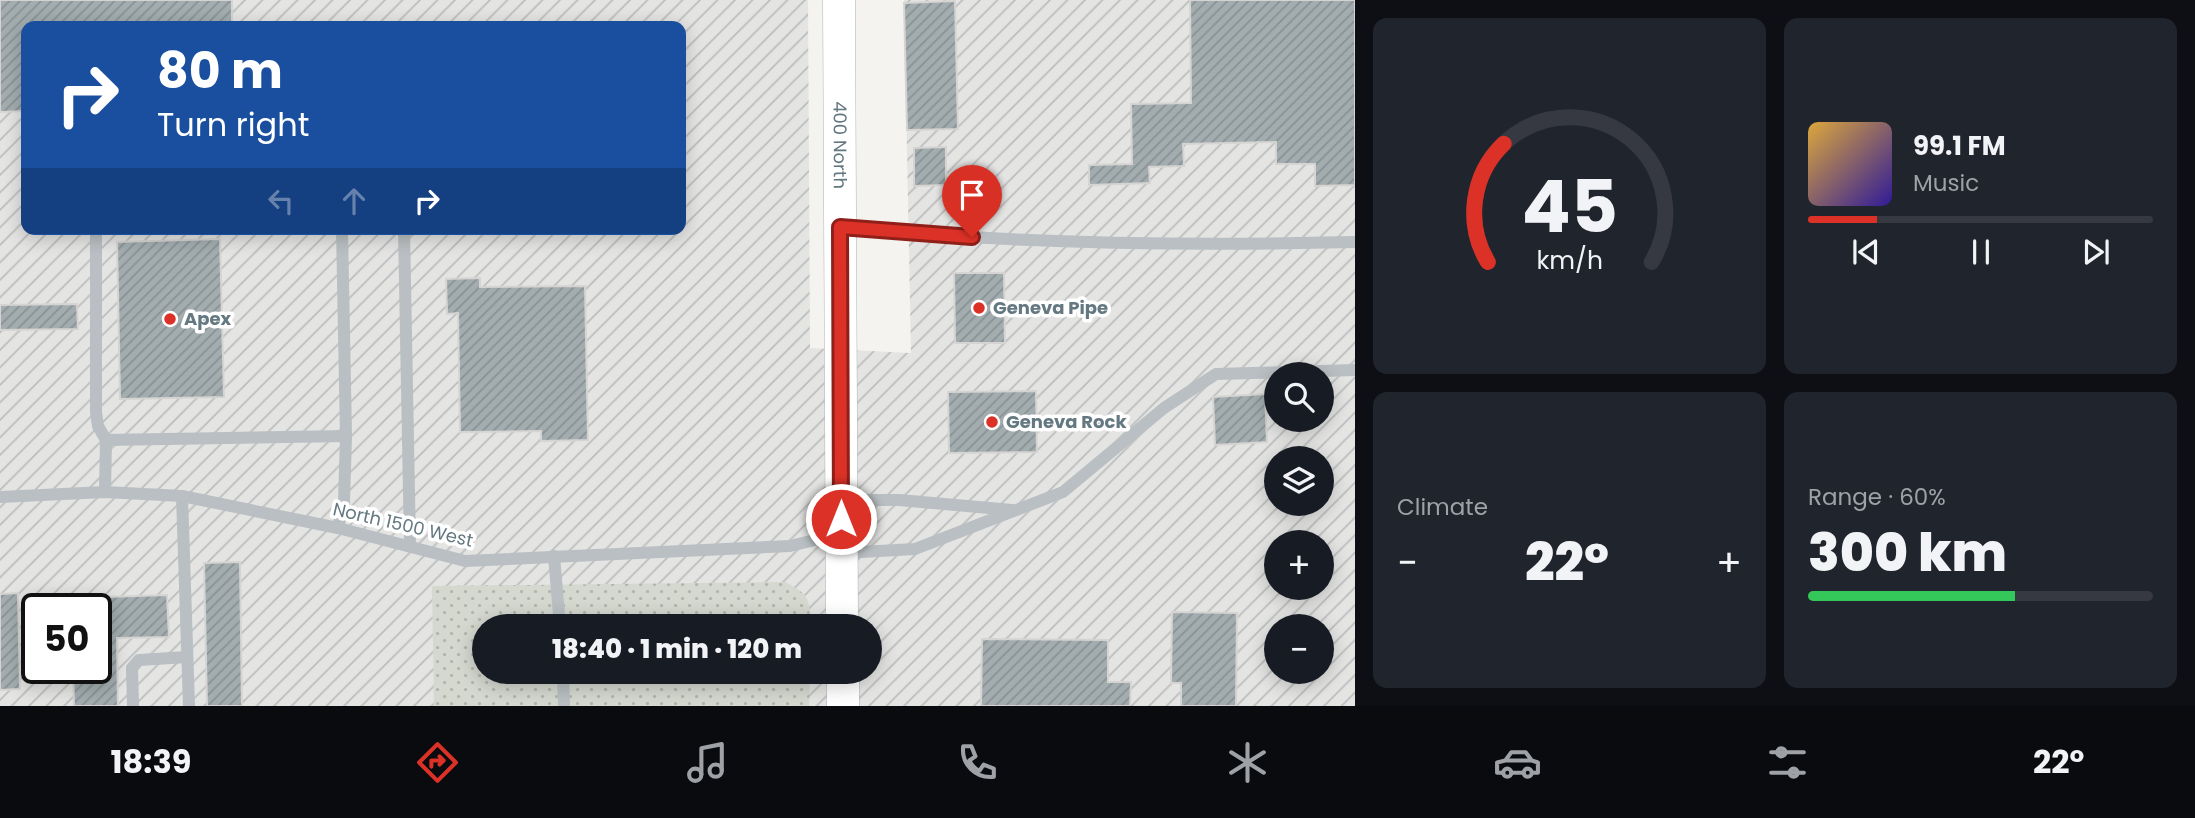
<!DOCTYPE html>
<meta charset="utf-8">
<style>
:root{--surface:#171b24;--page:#20242c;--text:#f1f3f6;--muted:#9ea1a6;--line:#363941;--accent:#dc3127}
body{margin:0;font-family:Poppins,sans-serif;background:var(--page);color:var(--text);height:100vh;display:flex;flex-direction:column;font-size:26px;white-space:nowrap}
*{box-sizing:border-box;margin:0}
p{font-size:23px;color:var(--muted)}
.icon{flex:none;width:38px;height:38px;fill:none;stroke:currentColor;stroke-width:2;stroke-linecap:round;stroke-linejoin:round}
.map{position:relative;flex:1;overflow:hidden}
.side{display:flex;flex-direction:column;gap:18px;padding:18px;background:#0d0f14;width:840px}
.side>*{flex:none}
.guide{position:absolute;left:21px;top:21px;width:665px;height:214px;border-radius:14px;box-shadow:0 4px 18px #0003;background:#1a4fa0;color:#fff;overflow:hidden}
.buttons{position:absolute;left:1264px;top:362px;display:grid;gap:14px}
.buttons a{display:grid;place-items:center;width:70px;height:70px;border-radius:50%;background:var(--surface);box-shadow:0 4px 18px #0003;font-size:35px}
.speed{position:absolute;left:21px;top:593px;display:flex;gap:14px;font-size:35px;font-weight:700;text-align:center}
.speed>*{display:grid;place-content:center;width:91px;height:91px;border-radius:50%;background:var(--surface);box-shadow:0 4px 18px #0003;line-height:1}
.speed .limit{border:4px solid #111;border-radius:10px;background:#fff;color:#111}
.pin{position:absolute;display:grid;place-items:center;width:60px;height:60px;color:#fff;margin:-72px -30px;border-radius:50% 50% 50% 0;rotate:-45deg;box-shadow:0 0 7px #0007}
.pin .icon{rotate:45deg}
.me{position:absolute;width:77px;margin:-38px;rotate:0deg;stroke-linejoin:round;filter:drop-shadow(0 0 5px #0008)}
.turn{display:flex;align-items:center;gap:24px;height:147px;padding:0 21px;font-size:32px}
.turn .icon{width:91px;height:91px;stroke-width:2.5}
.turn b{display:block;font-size:49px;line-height:60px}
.lanes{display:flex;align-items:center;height:66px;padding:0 21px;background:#0003;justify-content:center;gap:35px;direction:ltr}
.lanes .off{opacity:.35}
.big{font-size:52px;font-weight:800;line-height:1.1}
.side .card{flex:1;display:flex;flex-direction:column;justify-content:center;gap:10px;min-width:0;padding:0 24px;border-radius:14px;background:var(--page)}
.side .dial{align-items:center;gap:0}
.dial svg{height:182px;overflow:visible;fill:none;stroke:var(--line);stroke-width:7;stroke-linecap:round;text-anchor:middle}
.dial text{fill:var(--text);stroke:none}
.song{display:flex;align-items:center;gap:21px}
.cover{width:84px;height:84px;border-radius:10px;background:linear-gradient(135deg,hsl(40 70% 55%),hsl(250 70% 35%))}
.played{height:7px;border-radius:4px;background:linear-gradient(90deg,var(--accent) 20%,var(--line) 20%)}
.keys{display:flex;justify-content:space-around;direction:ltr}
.heat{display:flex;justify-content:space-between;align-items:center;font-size:38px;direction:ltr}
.charge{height:10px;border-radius:5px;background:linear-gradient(90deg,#34c759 60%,var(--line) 0)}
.side .tiles{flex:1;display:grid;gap:18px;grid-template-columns:repeat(2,1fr)}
.trip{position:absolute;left:472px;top:614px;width:410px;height:70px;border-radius:35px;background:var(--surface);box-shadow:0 4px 18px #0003;font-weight:800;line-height:70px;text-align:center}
.tabs{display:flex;height:112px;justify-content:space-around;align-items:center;background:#090b0e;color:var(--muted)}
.tabs .icon{width:49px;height:49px}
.tabs .selected{color:var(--accent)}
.tabs b{font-size:32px;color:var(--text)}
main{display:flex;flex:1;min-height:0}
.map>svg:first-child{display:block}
</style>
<main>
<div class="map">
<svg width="1355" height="706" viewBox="0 0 1355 706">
<defs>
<pattern id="industrial-furrows" width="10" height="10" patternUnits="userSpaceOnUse" patternTransform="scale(1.75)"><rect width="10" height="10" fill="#e4e4e3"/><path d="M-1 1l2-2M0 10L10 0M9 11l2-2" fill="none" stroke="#bcbebd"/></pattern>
<pattern id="grass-dots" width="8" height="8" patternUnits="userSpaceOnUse" patternTransform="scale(1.75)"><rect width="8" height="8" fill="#d4d8cf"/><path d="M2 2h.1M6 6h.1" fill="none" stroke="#b0b4ad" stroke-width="1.8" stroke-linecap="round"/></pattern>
<pattern id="building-hatch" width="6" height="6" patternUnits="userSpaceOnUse" patternTransform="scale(1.75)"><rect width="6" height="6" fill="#a3adb0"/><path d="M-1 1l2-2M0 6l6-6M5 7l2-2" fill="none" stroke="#889294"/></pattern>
</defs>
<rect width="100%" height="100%" fill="#f4f3ef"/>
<path fill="url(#industrial-furrows)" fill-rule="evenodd" d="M0,0H808L810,348L911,353L904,0H1355V706H0ZM26,26H681V229H26ZM1276,374H1321V420H1276ZM1276,458H1321V504H1276ZM1276,542H1321V588H1276ZM37,609H96V668H37ZM485,626H870V672H485ZM1276,626H1321V672H1276Z"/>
<path fill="url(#grass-dots)" d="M785,582C810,595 810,599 810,626H485V672H810L809,706H434L432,586Z"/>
<g fill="url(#building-hatch)" stroke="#d5d4d2" stroke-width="2">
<path d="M0,0H232V26H26V111L0,112Z"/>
<path d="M1190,0H1355V185L1315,186V164H1276V142L1183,144L1184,166L1149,167L1150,183L1089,185V165L1132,164L1131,104L1191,103Z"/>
<path d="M955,1L958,129L907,130L904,3Z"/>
<path d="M946,147V185L914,186V148Z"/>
<path d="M220,239L224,397L120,399L117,242Z"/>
<path d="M954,273H1004L1005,343H955Z"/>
<path d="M480,278V287L585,286L588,440L541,441V431L460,432L458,313L447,314L446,279Z"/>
<path d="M77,304L78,329L0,330V305Z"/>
<path d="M1036,391L1037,452L949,453L948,392Z"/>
<path d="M1265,394L1267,442L1215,445L1213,397Z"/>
<path d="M240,562L242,706H207L204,563Z"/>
<path d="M18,593L20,689L0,690V594Z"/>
<path d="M167,595L169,637L117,638L118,706H74L73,668H96V609H72V598Z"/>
<path d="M1172,612L1237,613L1236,706H1181V683H1171Z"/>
<path d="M982,639L1108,640V682H1131L1130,706H981Z"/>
</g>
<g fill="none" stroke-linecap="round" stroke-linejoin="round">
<g stroke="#adb4b6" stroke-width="33">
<g id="major">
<path id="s1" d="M839,0L842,626"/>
<path d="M843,672V706"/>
</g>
</g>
<g stroke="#b9bfc2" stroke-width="12">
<path d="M840,227C1011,244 1184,246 1355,242"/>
<path d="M96,229V412L98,426L106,440L105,492"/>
<path d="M404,229L410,546"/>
<path d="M106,440L346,436"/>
<path d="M182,496L189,706"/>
<path d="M0,497L105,492L182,496L338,528L465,561L790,546L823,538L841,537"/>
<path d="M842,500H899L1012,510"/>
<path d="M338,528L344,502L346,436L342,229"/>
<path d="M843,553L915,549L1063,492L1164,408L1216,374L1355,370"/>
<path d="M554,556L560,626"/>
<path d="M563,672L564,706"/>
<path d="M133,706L132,668L139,660L187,657"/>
</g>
<use href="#major" stroke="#fff" stroke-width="32"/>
</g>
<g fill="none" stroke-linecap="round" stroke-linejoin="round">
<g stroke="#8f2019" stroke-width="18">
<path id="route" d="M841,519L840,227L972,237"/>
</g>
<use href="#route" stroke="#dc3127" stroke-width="12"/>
</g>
<g fill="#dc3127" stroke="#fff" stroke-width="2.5">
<circle cx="979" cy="308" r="7"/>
<circle cx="170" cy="319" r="7"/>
<circle cx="992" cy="422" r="7"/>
</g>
<g text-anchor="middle" stroke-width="7" stroke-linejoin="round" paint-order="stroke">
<g font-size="18" fill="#637880" stroke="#fff">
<text dy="6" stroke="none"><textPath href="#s1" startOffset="145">400 North</textPath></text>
<text transform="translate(403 525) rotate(13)" y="6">North 1500 West</text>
</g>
<g font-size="18" font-weight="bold" fill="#637880" stroke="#fff" text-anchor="start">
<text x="993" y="314">Geneva Pipe</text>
<text x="184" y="325">Apex</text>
<text x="1006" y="428">Geneva Rock</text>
</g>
</g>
</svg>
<div class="buttons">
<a><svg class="icon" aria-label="search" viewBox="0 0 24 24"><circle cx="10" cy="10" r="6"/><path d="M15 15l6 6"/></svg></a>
<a><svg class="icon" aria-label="layers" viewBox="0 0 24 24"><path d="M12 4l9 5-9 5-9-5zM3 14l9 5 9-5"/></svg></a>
<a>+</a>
<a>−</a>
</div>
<div class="speed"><div class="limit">50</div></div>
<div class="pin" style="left:972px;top:237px;background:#d93025"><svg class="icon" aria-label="arrive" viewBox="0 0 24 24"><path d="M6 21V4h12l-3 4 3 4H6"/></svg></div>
<svg class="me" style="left:841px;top:519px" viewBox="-20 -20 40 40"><circle r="17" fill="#dc3127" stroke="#fff" stroke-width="3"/><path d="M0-11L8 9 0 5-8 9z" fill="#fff"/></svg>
<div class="trip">18:40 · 1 min · 120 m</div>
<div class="guide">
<div class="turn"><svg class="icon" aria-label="right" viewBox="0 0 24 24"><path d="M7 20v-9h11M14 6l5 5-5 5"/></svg><div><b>80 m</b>Turn right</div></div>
<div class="lanes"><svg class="icon off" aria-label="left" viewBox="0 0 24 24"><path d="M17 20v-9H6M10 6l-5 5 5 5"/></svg><svg class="icon off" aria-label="ahead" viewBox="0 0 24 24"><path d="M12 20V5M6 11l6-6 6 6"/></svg><svg class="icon" aria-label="right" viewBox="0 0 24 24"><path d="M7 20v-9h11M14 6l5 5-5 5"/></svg></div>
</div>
</div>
<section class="side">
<div class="tiles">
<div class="card dial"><svg viewBox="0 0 100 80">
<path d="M14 69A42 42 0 1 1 86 69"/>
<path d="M14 69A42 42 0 0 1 21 17" stroke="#dc3127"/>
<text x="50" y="56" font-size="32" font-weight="700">45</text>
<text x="50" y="72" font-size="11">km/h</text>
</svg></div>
<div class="card">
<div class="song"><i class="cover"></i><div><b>99.1 FM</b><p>Music</p></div></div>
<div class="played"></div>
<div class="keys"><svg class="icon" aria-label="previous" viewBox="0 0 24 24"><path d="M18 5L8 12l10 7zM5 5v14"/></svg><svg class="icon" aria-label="pause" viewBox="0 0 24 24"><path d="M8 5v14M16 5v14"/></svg><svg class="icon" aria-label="next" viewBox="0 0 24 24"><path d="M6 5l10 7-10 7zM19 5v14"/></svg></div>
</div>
<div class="card"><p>Climate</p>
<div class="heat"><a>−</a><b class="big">22°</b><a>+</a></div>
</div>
<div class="card"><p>Range · 60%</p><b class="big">300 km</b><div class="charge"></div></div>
</div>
</section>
</main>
<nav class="tabs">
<b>18:39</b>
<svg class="icon selected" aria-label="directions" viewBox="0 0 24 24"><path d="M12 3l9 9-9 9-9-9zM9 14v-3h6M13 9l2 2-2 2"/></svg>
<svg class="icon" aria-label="music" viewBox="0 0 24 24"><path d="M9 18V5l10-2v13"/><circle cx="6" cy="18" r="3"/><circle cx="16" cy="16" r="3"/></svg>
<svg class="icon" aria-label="phone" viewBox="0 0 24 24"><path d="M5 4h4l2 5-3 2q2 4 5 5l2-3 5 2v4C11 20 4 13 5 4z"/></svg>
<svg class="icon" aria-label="climate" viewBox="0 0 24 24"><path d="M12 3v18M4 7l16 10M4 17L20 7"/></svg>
<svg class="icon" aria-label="car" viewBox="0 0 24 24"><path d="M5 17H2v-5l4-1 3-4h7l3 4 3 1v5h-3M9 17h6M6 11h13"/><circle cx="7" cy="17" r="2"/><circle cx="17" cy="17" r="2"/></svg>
<svg class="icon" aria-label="filters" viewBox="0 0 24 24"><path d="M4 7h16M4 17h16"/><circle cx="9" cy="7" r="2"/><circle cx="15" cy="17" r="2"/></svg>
<b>22°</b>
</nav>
